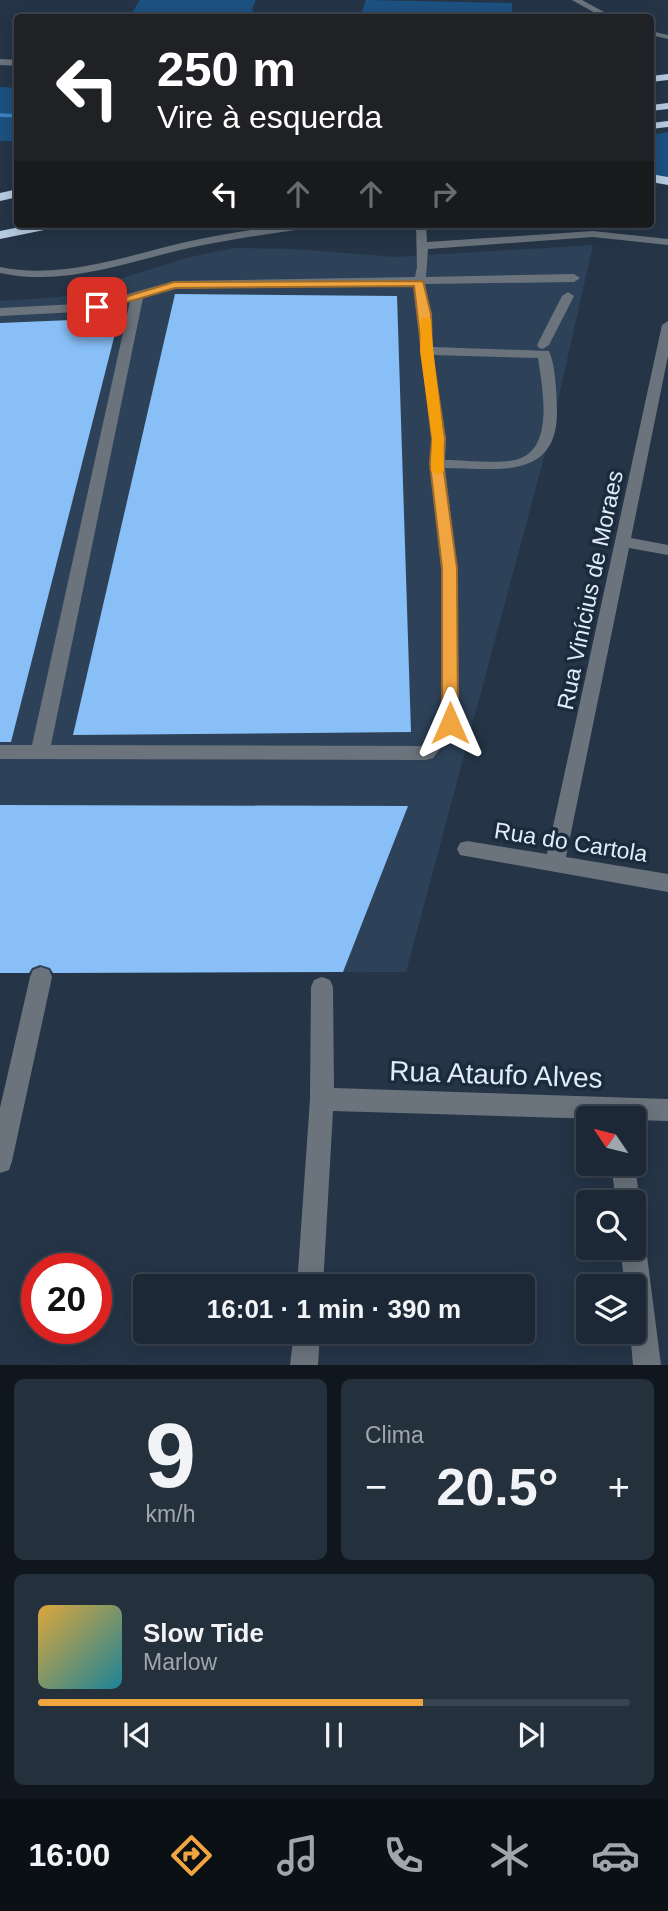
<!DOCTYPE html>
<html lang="pt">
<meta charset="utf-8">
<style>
:root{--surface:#1c2835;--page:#25303d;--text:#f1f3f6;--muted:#a0a6ad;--line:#3a4450;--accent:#f1a540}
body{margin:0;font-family:Helvetica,sans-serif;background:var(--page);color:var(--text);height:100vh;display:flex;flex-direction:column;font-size:26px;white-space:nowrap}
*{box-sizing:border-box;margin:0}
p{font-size:23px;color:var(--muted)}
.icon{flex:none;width:38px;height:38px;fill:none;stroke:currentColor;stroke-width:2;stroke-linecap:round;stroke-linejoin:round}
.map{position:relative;height:1365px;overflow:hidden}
.side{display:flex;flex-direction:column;gap:14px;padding:14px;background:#0f161d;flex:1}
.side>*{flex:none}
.hud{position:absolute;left:14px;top:14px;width:640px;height:214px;border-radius:7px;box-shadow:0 4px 18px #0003,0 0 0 2px var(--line);background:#202124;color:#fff;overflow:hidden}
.needle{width:46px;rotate:305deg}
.buttons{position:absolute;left:576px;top:1106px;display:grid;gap:14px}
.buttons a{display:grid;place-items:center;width:70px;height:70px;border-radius:7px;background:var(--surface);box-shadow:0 4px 18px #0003,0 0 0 2px var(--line);font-size:35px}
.speed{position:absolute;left:21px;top:1253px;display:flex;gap:14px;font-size:35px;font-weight:700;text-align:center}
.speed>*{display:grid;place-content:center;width:91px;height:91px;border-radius:50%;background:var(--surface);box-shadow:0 4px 18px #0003,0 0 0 2px var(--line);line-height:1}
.speed .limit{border:10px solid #d22;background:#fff;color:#111}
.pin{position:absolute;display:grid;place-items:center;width:60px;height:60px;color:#fff;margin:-30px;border-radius:14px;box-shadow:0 4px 10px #0006}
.me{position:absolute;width:77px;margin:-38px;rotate:0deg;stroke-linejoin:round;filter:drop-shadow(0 0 5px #0008)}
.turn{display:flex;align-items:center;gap:24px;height:147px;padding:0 28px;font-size:32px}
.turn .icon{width:91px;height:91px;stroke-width:2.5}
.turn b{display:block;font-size:49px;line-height:60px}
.lanes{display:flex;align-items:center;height:66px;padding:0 28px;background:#0003;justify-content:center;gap:35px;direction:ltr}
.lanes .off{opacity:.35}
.big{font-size:52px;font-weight:600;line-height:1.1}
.side .card{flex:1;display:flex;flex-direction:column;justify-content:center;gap:10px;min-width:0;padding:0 24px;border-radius:10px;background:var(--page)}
.side .dial{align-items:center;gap:0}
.dial b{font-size:91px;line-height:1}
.song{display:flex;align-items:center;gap:21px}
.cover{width:84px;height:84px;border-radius:10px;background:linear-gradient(135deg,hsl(40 70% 55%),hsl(190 70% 35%))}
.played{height:7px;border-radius:4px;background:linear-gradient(90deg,var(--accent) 65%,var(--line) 65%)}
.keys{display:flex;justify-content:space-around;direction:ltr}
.heat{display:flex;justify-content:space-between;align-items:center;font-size:38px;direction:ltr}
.side .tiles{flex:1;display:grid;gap:14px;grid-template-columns:1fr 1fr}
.card:last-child{grid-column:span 2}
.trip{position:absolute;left:133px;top:1274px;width:402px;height:70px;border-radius:7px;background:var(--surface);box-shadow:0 4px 18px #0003,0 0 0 2px var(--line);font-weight:600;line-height:70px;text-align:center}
.tab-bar{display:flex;height:112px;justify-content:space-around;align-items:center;background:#0b1015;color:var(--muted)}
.tab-bar .icon{width:49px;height:49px}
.tab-bar .current{color:var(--accent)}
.tab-bar b{font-size:32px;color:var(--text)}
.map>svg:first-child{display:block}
</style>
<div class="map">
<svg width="668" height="1365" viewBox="0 0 668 1365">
<rect width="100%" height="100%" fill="#253547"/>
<path fill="#2d4258" d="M593,245L551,431L406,972L0,973V301L60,297L190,257L235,248L293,249L396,257Z"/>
<g fill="#1d5181">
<path d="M140,0H256L252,9L254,12H277L286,17H129Z"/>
<path d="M366,0L512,3V17H360Z"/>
<path d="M0,87L17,88V141H0Z"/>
<path d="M668,132V177L651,174V135Z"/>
</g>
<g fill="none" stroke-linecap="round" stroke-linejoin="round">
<path stroke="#3e83c5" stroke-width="3.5" d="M0,115L18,116"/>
</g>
<g fill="#89bff7">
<path d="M175,294L397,296L411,732L73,735Z"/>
<path d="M119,318L11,742H0V323Z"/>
<path d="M0,805L408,806L343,972L53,973L50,968L40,965L32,968L29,973H0Z"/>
</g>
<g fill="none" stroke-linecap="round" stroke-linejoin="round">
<g fill="#6b747d" fill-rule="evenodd">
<path d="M572,0H582L615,18H604Z"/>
<path d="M651,31L668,35V39L651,35Z"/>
<path d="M0,59L18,60V66L0,65Z"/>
<path d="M293,224H321L316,227C274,233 231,239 189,248C127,262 64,287 0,273V267C63,280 125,256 186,242C221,234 257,229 293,224Z"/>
<path d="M416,224H426L427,242L593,231L668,239V245L593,237L428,249L426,277L574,274L580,278L574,282L425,284L431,314L432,347L549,351C556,367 556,392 557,410C558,482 495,468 445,468L457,568L459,723L456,728L433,758L426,760L0,759V745H32L130,301L97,311L0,316V308L96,303L174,281L415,277L417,267ZM413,284L432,439L430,464L441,568V722L421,746L51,745L143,298L175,289ZM433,355L538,358C542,386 556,451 515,460C496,464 465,460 445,460L446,439Z"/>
<path d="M568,292L574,296L549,345L543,349L539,348L537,345L562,296Z"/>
<path d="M668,321V356L631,538L668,545V555L629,548L566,857L668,874V892L460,855L457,849L460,843L467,841L547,854L662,325Z"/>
<path d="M41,967L49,970L52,977L12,1161L9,1170L0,1173V1108L30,977L33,970Z"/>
<path d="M322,977L330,980L333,987L334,1088L668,1099V1121L333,1111L323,1286H297L310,1099L311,987L314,980Z"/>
<path d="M634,1160L640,1202L634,1212V1202H616L611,1164H634Z"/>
<path d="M634,1235L642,1239L646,1248L661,1365H633L630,1332H634V1286H625L620,1248H634Z"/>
<path d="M294,1332H320L318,1365H290Z"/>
</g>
<g fill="#b7cce2" fill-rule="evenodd">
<path d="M668,74V80L651,82V76Z"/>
<path d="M668,103V109L651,111V105Z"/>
<path d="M668,121V127L651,129V123Z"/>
<path d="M651,174L668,177V185L651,182Z"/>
<path d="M18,189V197L0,201V193Z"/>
<path d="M35,224H61L54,228L0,239V231Z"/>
</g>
</g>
<path fill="#f1a540" stroke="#9d6b2a" stroke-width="2" d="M423,281L431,314L432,351L445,439L443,464L457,568L458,723L450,729L442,723V568L430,464L432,439L414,286L175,288L97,311L92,307L174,282Z"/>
<path fill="#f59e0b" d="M421,317L431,319C433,370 445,420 444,471L438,475L431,471L432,439L420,351Z"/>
<g text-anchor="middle" stroke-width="7" stroke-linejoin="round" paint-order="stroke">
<g font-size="23" fill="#e2ecf8" stroke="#1b2b3c">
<text transform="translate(590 590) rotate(-78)" y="8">Rua Vinícius de Moraes</text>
<text transform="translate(571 842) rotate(9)" y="8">Rua do Cartola</text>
</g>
<g font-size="28" fill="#e2ecf8" stroke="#1b2b3c">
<text transform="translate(496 1074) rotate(2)" y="10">Rua Ataufo Alves</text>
</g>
</g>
</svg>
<div class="buttons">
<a><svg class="needle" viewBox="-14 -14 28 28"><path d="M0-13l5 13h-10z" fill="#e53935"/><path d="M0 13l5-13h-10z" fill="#a0a6ad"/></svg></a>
<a><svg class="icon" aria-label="search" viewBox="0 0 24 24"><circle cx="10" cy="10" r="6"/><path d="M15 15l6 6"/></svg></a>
<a><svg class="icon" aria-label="layers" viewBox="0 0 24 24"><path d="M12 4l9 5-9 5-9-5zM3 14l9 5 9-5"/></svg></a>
</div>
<div class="speed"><div class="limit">20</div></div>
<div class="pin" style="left:97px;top:307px;background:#d93025"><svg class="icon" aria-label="arrive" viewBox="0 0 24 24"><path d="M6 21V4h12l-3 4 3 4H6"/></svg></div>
<svg class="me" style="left:450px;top:723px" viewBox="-20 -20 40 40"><path d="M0-17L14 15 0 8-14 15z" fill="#f1a540" stroke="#fff" stroke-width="4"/></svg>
<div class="trip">16:01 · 1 min · 390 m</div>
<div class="hud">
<div class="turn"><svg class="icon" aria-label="left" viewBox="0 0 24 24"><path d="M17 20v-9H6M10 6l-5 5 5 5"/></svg><div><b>250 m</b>Vire à esquerda</div></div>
<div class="lanes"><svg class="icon" aria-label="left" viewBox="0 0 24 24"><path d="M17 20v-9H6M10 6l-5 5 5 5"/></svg><svg class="icon off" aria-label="ahead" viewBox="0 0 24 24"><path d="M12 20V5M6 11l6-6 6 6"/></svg><svg class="icon off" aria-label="ahead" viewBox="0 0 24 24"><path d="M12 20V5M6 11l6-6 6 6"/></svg><svg class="icon off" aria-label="right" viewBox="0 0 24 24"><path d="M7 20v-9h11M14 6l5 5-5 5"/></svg></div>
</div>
</div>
<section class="side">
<div class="tiles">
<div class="card dial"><b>9</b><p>km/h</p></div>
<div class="card"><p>Clima</p>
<div class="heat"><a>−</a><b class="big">20.5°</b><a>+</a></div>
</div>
<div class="card">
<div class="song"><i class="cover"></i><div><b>Slow Tide</b><p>Marlow</p></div></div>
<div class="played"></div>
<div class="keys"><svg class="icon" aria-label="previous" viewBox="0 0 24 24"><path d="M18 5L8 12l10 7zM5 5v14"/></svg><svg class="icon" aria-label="pause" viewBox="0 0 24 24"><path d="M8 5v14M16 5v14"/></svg><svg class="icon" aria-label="next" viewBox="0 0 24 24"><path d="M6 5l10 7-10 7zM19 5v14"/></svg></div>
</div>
</div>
</section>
<nav class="tab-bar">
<b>16:00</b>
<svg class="icon current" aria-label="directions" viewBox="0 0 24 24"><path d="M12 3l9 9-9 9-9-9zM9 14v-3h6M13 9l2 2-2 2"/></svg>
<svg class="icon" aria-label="music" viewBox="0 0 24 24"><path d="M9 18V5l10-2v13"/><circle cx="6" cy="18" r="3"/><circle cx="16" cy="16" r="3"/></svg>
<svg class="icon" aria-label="phone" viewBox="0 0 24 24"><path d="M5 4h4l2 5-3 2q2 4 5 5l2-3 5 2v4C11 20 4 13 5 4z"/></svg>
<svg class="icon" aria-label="climate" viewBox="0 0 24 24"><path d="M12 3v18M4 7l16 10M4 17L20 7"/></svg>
<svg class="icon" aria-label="car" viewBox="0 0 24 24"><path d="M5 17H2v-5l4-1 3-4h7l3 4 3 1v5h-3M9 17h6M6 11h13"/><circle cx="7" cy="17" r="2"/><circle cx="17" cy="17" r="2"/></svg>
</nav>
